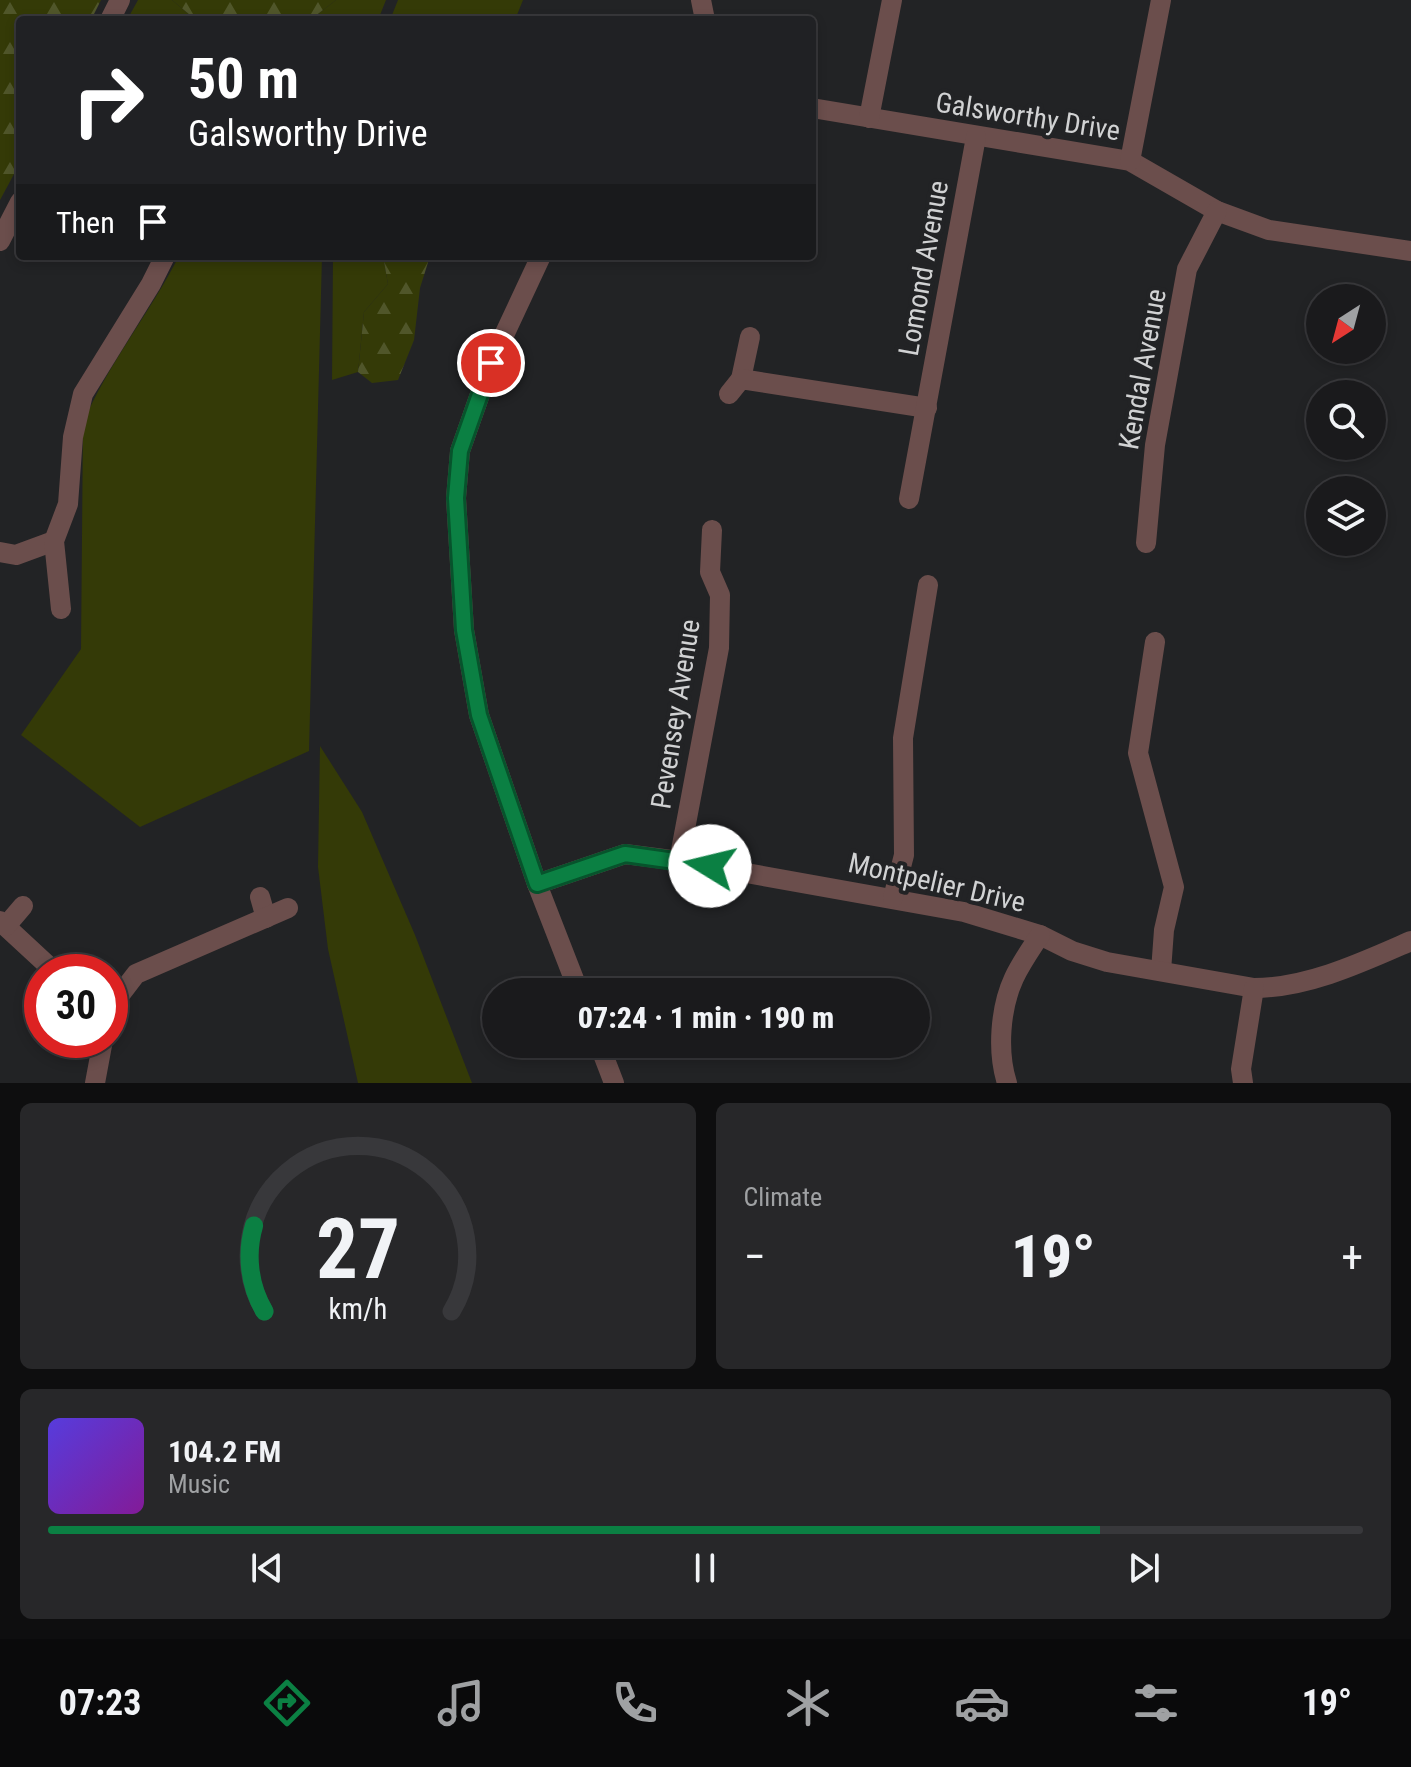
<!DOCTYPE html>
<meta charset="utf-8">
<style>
:root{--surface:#1a1a1c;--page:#272729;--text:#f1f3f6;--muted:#9fa1a3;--line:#38383b;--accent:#0b8043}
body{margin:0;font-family:"Roboto Condensed",sans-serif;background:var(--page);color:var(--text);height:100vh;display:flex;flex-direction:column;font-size:30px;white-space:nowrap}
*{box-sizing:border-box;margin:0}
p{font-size:26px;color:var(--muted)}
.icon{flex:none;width:44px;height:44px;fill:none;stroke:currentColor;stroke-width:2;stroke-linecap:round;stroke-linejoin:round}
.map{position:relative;height:1083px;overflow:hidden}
.panel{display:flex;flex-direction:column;gap:20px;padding:20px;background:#0e0e0f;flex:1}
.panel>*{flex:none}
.hud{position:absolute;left:16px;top:16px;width:800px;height:244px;border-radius:8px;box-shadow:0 4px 12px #0003,0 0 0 2px var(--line);background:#202124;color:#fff;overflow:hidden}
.needle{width:52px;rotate:216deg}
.buttons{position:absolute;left:1306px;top:284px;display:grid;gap:16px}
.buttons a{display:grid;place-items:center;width:80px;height:80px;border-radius:50%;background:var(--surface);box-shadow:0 4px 12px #0003,0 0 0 2px var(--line);font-size:40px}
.speed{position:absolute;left:24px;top:954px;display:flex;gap:16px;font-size:40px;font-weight:700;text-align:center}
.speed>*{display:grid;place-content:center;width:104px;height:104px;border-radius:50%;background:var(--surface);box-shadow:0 4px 12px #0003,0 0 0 2px var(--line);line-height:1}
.speed .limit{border:12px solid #d22;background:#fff;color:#111}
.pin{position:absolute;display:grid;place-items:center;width:68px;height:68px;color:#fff;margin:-34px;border:4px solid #fff;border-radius:50%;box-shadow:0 2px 8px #0007}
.me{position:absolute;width:88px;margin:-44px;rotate:279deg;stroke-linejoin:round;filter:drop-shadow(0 0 6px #0008)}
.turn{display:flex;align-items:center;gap:28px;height:168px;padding:0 40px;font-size:36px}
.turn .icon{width:104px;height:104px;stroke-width:2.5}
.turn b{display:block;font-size:56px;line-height:68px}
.then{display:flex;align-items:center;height:76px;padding:0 40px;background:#0003;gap:16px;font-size:30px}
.big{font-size:60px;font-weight:800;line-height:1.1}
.panel .tile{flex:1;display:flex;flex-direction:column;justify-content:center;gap:12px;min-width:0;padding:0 28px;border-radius:12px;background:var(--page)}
.panel .dial{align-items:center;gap:0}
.dial svg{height:208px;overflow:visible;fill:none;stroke:var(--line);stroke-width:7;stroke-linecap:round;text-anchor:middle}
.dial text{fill:var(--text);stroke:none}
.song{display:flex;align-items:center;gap:24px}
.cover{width:96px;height:96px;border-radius:12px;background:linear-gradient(135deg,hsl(250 70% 55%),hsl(290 70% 35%))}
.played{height:8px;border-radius:4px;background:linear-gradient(90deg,var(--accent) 80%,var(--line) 80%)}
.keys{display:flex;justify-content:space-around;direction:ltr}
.heat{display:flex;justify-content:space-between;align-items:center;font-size:44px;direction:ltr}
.panel .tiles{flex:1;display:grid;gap:20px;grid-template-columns:1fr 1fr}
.tile:last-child{grid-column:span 2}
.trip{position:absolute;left:482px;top:978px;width:448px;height:80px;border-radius:40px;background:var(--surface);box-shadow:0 4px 12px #0003,0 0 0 2px var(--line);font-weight:800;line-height:80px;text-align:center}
.tab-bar{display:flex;height:128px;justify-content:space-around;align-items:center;background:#0a0a0b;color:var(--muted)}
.tab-bar .icon{width:56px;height:56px}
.tab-bar .active{color:var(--accent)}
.tab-bar b{font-size:36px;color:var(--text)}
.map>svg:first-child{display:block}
</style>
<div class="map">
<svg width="1411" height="1083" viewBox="0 0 1411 1083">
<defs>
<pattern id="forest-firs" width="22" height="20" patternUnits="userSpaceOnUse" patternTransform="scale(2)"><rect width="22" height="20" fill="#343a07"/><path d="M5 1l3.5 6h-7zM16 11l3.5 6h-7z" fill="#50562a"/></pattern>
</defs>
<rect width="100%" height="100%" fill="#222325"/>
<g fill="#343a07">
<path d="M138,0H172L196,20H127Z"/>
<path d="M336,0H386L378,20H310Z"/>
<path d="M398,0H523L515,20H390Z"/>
<path d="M179,256H322L309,751L140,827L21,735L81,649L83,423C108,364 150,313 179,256Z"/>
<path d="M333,256H383L388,284L364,312L358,372L332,380Z"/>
<path d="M320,746L362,812L415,935L472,1083H358L328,949L318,867Z"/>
</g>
<g fill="url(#forest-firs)">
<path d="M0,0H101L91,20H20V163L0,200Z"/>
<path d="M172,0H336L310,20H196Z"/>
<path d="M383,256H430L420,288L414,340L398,380L372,383L358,372L364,312L388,284Z"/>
</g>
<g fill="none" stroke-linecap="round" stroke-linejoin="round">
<g stroke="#6b4e4c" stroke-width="20">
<path d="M701,0L705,20"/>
<path d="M812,108L1130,161L1217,211L1269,230L1411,251"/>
<path d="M869,118L892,0"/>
<path d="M1130,161L1161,0"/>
<path d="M541,256L491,363L460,451L456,498L464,630L479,715L537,884L579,992"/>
<path d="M741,379L750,337"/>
<path d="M729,394L741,379L927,408"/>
<path d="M909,499L976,137"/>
<path d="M1146,543L1155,445L1187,269L1217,211"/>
<path d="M0,552L16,555L54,541"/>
<path d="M61,609L54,541L68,504L73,437L83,394L151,284L165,256"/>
<path d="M1155,642L1138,753L1174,887L1164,930L1161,971"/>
<path d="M679,861L719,648L720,595L710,572L712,530"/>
<path d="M537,884L625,854L679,861L964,912L1040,935L1072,951L1107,962L1254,988C1308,988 1363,962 1411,941"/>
<path d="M260,897L266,918"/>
<path d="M893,898L904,855L903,738L928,585"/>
<path d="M0,921L55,972"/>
<path d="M6,926L23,906"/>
<path d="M110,1008L136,974L288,908"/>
<path d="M599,1044L614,1083"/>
<path d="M95,1083L103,1040"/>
<path d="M1007,1083C997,1052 1000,1008 1014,978C1021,963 1031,949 1040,935"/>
<path d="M1243,1083L1241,1069L1254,988"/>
</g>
<g stroke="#6b4e4c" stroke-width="20">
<path d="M110,20L120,0"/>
<path d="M0,241L20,202"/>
</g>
</g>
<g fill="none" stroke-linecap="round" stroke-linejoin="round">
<g stroke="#07532c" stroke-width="20">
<path id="route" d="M491,363L460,451L456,498L464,630L479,715L537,884L625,854L710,866"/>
</g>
<use href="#route" stroke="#0b8043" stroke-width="14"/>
</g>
<g text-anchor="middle" stroke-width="8" stroke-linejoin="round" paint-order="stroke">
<g font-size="28" fill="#d1d2d3" stroke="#222325">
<text transform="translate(1028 116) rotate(9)" y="10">Galsworthy Drive</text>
<text transform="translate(923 268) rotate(-80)" y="10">Lomond Avenue</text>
<text transform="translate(1142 369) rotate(-80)" y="10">Kendal Avenue</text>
<text transform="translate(675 714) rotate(-81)" y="10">Pevensey Avenue</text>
<text transform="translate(937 882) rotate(13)" y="10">Montpelier Drive</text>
</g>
</g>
</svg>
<div class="buttons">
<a><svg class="needle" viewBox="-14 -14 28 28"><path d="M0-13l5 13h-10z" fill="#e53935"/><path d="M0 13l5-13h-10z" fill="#9fa1a3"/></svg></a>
<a><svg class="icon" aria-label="search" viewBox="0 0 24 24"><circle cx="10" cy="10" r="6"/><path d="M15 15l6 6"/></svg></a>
<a><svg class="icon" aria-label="layers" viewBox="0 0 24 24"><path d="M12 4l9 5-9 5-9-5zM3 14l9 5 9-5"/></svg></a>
</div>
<div class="speed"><div class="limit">30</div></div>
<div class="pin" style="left:491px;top:363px;background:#d93025"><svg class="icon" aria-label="arrive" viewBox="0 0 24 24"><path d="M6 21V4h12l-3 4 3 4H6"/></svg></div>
<svg class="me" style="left:710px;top:866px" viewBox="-20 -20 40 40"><circle r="19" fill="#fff"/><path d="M0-13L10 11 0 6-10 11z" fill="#0b8043"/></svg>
<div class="trip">07:24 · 1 min · 190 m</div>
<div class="hud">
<div class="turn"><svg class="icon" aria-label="right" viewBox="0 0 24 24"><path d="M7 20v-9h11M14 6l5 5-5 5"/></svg><div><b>50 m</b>Galsworthy Drive</div></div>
<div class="then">Then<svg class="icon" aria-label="arrive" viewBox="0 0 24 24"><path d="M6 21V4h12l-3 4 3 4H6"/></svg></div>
</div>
</div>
<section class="panel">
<div class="tiles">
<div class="tile dial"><svg viewBox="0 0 100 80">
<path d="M14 69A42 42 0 1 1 86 69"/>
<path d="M14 69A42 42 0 0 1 10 36" stroke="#0b8043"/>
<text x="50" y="56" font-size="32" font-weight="700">27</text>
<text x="50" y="72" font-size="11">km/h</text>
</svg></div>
<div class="tile"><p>Climate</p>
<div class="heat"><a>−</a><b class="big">19°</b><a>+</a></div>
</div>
<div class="tile">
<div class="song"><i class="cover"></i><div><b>104.2 FM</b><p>Music</p></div></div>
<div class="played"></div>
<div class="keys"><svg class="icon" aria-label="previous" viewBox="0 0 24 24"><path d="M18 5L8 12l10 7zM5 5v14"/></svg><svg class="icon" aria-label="pause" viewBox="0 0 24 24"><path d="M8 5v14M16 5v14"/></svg><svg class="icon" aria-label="next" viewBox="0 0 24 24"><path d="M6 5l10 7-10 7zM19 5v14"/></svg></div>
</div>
</div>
</section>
<nav class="tab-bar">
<b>07:23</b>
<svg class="icon active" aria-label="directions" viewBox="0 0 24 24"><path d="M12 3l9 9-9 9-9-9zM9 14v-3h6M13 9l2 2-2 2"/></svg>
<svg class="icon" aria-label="music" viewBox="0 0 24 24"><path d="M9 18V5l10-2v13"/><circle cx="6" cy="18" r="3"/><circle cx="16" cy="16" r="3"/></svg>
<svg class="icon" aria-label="phone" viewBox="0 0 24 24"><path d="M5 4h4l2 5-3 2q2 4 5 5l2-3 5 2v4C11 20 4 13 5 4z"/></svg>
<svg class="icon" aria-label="climate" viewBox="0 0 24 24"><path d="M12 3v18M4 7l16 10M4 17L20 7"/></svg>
<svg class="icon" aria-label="car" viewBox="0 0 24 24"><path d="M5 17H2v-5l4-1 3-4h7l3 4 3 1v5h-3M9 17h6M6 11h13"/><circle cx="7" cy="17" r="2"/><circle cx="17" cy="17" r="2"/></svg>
<svg class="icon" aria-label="filters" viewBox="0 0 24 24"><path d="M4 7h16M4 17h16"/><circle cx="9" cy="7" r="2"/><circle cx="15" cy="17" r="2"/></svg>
<b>19°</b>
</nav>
